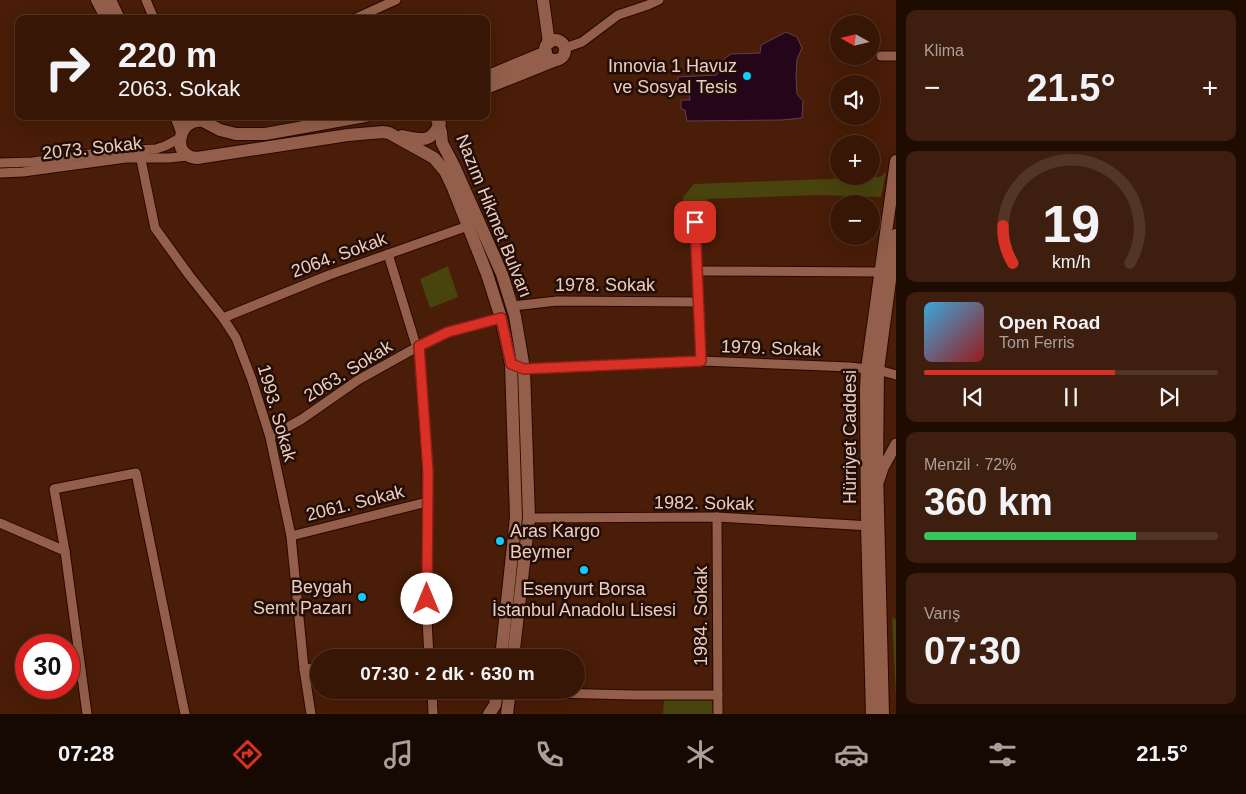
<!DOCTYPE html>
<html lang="tr">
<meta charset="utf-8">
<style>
:root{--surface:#371605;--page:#3e1f0f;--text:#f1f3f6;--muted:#aa9f9a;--line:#513527;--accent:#d93025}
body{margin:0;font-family:Helvetica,sans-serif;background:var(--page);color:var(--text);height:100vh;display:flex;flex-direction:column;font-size:19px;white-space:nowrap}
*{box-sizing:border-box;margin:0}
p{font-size:16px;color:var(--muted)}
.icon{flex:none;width:28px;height:28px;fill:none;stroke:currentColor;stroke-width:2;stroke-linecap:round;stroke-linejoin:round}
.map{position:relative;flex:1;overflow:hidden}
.sheet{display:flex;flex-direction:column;gap:10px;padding:10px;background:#1e0c03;width:350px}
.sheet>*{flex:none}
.banner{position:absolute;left:15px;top:15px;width:475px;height:105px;border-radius:10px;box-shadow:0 5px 20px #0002,0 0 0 1px var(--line);background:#371605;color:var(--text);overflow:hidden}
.needle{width:32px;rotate:278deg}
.controls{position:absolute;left:830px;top:15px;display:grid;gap:10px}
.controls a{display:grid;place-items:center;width:50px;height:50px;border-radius:50%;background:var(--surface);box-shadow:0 5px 20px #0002,0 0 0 1px var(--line);font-size:25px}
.speed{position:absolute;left:15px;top:634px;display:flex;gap:10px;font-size:25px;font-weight:700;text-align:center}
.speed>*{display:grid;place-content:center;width:65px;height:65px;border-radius:50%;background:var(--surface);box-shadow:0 5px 20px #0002,0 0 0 1px var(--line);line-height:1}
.speed .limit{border:8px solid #d22;background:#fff;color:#111}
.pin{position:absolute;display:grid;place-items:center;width:42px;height:42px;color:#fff;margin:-21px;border-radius:10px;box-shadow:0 2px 8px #0006}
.me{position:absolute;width:55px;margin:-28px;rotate:0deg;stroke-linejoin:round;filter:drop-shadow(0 0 4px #0008)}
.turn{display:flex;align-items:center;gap:18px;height:105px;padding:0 20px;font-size:22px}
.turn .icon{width:65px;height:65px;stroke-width:2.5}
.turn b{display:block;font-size:35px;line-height:42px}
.big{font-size:38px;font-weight:700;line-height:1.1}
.sheet .widget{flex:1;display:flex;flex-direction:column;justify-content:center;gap:8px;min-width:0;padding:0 18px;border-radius:10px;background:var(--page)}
.sheet .dial{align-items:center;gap:0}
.dial svg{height:130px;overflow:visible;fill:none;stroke:var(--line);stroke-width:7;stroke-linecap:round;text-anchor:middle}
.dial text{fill:var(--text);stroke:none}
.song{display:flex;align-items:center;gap:15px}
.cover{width:60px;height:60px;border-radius:8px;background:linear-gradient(135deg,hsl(200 70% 55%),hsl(0 70% 35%))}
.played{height:5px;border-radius:2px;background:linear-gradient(90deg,var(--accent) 65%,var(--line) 65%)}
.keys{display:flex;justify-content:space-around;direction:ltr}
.heat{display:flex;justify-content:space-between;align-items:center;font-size:28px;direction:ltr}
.charge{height:8px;border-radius:4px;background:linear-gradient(90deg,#34c759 72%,var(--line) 0)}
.trip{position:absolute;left:310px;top:649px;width:275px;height:50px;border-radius:25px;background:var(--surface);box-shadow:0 5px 20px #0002,0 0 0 1px var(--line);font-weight:700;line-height:50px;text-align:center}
.tab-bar{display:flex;height:80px;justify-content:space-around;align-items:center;background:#160902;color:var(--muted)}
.tab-bar .icon{width:35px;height:35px}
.tab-bar .current{color:var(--accent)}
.tab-bar b{font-size:22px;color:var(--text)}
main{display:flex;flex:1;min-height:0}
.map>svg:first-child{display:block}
</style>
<main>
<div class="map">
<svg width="896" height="714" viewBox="0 0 896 714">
<rect width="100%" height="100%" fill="#491d07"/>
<g fill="#49430e">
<path d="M886,172L881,197L818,195L707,199V222L686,223L683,197L694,184L880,177Z"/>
<path d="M448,266L458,297L430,308L420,279Z"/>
<path d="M892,617L896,620V698Z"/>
<path d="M664,699L712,700L713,714H663Z"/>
</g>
<path fill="#240519" stroke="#60414b" d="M786,32L797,37L802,48L797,59L796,77L797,94L803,101L802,118L782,120L687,121L685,110L681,109V100H690L689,90L678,88V77L717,75L718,62L723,60L731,54L760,53L761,45Z"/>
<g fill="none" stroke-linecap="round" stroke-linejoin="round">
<g stroke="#290800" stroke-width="11">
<g id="minor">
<path d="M146,0L154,19"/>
<path d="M354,19L396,0"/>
<path d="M565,48L582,42L618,15L648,5L659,0"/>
<path d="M881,56H896"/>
<path d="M139,150L155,228L189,275L223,318L236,338L252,380L270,437L291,536L304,669L311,714"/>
<path d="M0,163L33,162L111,151L156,149L165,146L180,138"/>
<path d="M0,173L23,172L126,158H169L188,156"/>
<path d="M695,222L701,361"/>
<path d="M388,254L415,342L419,346L427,471V619L429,658"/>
<path d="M697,271L880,272"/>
<path d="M513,306L557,301L699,302"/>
<path d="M223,318L329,275L468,226"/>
<path d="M524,369L701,361L850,367L867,369"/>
<path d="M878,370L896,375"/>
<path d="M270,437L302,419L358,380L419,346L448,332L501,318"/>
<path d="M717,517L718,714"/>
<path d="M529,518L717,517L871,526"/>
<path d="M0,523L65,551L87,714"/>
<path d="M291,536L427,502"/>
<path d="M65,551L54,489L136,473L185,714"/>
<path d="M408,658L429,655"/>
<path d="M304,669L319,668"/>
<path d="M432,690L433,714"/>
<path d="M510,692L634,695H718"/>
</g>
</g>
<g stroke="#290800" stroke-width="13">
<path id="tertiary" d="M879,480L883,468L896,444"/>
</g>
<g stroke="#290800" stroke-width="14">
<g id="secondary">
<path d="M97,0L107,19"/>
<path d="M110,0L119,19"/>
<path d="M543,0L549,43"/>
<circle cx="555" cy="50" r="10"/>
<path d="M486,77L546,52"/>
<path d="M486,88L556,60"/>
<path d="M176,116L182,132"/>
<path d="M197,116L201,120L220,130L236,134H265L365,116"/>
<path d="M436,116L441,132L442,143L454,166L502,274L515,316L524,369L529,518L513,658"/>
<path d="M201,120C200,121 194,121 193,122C180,127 174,149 189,156C190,157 196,158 197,158L348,135L383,132L389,133L434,158L445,171L453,188L487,274L501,318L511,364L516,517L501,658"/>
<path d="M402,136C421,140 431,144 440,123"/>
<path d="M489,714L495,705L497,690"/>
<path d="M507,714L510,690"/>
<path d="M872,714L867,526L866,389L867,369L896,161"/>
<path d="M883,714L877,470L878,370L896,235"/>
</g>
</g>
<use href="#minor" stroke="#935f4a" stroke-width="9"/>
<use href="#tertiary" stroke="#935f4a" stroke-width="11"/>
<use href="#secondary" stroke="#935f4a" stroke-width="12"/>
</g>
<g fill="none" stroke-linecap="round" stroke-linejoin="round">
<g stroke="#8d1f18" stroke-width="12">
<path id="route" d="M427,599L428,471L419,346L448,332L501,318L511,364L524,369L701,361L695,222"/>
</g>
<use href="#route" stroke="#d93025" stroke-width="9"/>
</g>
<g fill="#12cafb" stroke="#220e06" stroke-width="2">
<circle cx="747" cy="76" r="5"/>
<circle cx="500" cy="541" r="5"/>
<circle cx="584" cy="570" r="5"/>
<circle cx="362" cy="597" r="5"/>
</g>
<g text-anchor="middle" stroke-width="5" stroke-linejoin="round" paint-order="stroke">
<g font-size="18" fill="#ebcdc1" stroke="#220e06" text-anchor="end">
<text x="737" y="72">Innovia 1 Havuz<tspan x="737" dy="21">ve Sosyal Tesis</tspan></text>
<text x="510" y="537" text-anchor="start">Aras Kargo<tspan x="510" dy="21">Beymer</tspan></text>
<text x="352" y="593">Beygah<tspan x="352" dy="21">Semt Pazarı</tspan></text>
<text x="584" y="595" text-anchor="middle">Esenyurt Borsa<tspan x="584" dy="21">İstanbul Anadolu Lisesi</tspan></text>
</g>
<g font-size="18" fill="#ebcdc1" stroke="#220e06">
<text transform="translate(92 148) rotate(-6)" y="6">2073. Sokak</text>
<text transform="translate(494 216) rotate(68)" y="6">Nazım Hikmet Bulvarı</text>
<text transform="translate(339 255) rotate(-20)" y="6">2064. Sokak</text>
<text x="605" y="291">1978. Sokak</text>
<text transform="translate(771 348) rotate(2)" y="6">1979. Sokak</text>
<text transform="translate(348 371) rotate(-32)" y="6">2063. Sokak</text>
<text transform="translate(277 413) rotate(74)" y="6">1993. Sokak</text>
<text transform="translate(850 437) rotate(-90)" y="6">Hürriyet Caddesi</text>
<text transform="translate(355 503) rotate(-14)" y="6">2061. Sokak</text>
<text transform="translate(704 503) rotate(1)" y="6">1982. Sokak</text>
<text transform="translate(701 616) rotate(-90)" y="6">1984. Sokak</text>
</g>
</g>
</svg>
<div class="controls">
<a><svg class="needle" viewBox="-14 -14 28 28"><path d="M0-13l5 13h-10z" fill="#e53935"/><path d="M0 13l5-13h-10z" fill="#aa9f9a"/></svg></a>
<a><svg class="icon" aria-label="sound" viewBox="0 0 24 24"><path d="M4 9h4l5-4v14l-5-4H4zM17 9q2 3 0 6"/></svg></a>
<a>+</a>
<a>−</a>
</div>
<div class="speed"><div class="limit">30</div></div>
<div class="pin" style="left:695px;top:222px;background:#d93025"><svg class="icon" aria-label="arrive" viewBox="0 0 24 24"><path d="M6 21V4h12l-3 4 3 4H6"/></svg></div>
<svg class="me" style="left:427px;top:599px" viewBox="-20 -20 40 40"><circle r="19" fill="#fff"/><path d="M0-13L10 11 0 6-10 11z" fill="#d93025"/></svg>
<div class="trip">07:30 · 2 dk · 630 m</div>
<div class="banner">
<div class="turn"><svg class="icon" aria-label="right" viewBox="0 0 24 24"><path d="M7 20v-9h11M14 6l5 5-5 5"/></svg><div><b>220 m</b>2063. Sokak</div></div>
</div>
</div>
<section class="sheet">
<div class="widget"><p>Klima</p>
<div class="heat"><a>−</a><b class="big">21.5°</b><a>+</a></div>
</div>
<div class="widget dial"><svg viewBox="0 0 100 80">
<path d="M14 69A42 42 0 1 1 86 69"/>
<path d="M14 69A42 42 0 0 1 8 46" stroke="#d93025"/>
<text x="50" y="56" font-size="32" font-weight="700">19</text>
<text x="50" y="72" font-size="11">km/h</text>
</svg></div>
<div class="widget">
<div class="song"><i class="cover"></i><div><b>Open Road</b><p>Tom Ferris</p></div></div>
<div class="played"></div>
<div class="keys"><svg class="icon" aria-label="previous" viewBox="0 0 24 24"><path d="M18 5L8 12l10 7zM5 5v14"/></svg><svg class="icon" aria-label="pause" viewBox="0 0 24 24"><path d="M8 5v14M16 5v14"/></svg><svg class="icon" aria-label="next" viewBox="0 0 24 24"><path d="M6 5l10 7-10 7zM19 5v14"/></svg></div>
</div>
<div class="widget"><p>Menzil · 72%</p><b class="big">360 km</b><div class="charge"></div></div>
<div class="widget"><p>Varış</p><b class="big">07:30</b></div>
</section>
</main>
<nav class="tab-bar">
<b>07:28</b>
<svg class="icon current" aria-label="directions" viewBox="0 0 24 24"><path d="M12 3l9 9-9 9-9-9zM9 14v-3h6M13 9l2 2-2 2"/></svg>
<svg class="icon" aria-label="music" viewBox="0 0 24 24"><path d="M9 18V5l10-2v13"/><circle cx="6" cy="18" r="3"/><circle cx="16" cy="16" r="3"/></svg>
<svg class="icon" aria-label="phone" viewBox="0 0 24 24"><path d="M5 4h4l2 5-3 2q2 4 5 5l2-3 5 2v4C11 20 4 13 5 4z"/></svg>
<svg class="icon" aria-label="climate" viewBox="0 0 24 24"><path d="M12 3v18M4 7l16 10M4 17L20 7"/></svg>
<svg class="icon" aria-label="car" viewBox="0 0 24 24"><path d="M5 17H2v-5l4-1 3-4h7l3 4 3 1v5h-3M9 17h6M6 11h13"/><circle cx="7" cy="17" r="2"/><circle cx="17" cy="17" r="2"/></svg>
<svg class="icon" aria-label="filters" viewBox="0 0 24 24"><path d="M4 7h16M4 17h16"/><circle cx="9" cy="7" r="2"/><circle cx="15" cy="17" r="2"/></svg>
<b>21.5°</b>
</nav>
